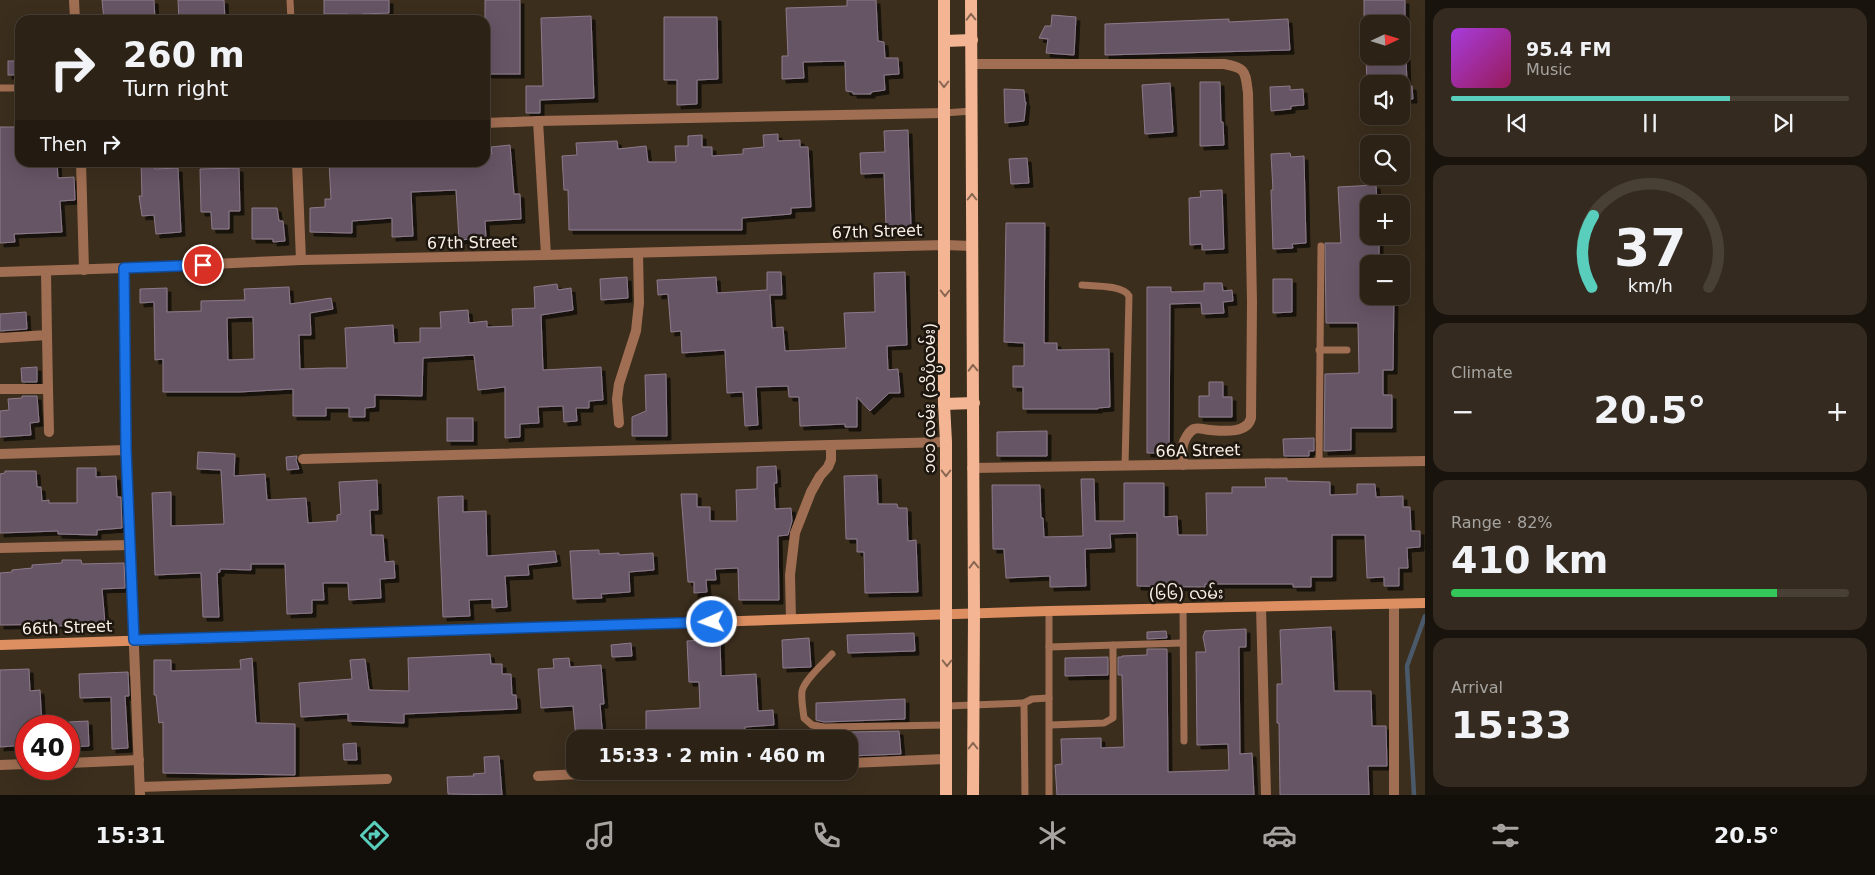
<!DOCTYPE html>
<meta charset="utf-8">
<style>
:root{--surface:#2c2216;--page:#342a1f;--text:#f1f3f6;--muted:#a6a4a1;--line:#483f35;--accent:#5acebd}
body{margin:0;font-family:"DejaVu Sans","Noto Sans Myanmar",sans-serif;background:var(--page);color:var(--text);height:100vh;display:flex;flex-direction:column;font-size:19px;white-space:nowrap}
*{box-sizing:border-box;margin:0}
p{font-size:16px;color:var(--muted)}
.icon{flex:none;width:28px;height:28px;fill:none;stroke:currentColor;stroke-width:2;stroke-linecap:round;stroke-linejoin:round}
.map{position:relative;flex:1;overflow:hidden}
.drawer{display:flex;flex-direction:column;gap:8px;padding:8px;background:#18130c;width:450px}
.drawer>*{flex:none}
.top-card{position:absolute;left:15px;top:15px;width:475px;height:152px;border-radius:15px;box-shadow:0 5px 20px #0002,0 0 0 1px var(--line);background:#2c2216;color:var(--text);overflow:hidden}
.needle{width:32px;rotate:86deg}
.controls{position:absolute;left:1360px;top:15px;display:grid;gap:10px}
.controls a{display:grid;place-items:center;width:50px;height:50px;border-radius:10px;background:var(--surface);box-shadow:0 5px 20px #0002,0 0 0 1px var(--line);font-size:25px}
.speed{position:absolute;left:15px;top:715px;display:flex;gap:10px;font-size:25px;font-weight:700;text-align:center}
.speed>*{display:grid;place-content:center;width:65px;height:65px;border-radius:50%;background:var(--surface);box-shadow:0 5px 20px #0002,0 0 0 1px var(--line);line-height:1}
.speed .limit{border:8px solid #d22;background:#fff;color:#111}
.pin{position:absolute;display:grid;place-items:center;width:42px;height:42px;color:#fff;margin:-21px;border:2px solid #fff;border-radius:50%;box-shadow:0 1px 5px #0007}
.me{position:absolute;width:55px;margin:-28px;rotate:268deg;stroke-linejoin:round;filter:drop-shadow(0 0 4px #0008)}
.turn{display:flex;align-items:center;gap:18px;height:105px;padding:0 25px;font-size:22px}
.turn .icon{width:65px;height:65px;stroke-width:2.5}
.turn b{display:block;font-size:35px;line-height:42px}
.then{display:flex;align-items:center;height:48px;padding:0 25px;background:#0003;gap:10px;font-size:19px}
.big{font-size:38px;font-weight:800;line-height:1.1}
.drawer .tile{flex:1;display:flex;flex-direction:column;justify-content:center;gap:8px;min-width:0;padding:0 18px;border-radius:15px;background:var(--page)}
.drawer .dial{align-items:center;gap:0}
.dial svg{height:130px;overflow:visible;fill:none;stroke:var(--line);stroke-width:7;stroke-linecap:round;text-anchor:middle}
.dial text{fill:var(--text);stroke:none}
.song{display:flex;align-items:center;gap:15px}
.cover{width:60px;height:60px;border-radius:8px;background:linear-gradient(135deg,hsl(280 70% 55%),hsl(330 70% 35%))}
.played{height:5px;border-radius:2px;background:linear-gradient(90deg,var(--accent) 70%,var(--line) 70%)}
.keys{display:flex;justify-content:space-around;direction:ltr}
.heat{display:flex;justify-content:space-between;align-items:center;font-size:28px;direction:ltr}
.charge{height:8px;border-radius:4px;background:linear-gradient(90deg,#34c759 82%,var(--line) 0)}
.trip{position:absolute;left:566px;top:730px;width:292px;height:50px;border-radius:15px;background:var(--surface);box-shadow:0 5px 20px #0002,0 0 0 1px var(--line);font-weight:800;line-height:50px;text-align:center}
.tabs{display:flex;height:80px;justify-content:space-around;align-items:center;background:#120e09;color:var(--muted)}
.tabs .icon{width:35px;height:35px}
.tabs .selected{color:var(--accent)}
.tabs b{font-size:22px;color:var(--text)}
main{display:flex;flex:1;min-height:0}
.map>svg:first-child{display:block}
</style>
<main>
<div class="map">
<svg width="1425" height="795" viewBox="0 0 1425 795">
<defs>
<filter id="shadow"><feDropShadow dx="4" dy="4" stdDeviation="0" flood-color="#0009"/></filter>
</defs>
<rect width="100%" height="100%" fill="#3b2e1d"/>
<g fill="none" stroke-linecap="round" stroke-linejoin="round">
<path stroke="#4b5a6a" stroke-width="4.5" d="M1414,795L1407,666L1425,616"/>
</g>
<g fill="#665565" stroke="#8c7a8b" fill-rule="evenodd" filter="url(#shadow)">
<path d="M102,0H154L155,20H104Z"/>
<path d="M178,0H224L225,20H179Z"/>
<path d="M324,0H389V13L362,14V20H348V14H324Z"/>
<rect x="485" y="0" width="35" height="74"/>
<path d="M847,0H876L878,41L884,42L885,58H898L899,74L884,75L885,90L871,92V94H853V92L846,91L845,61L803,62L804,78L782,79V56H788L786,8L847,6Z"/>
<path d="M1364,0H1405V24H1377V15L1364,16Z"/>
<path d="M1052,15L1076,17L1074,55L1046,53L1048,39L1039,38L1045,26H1051Z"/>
<path d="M591,16L594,98L540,100V113H526V86H543L541,18Z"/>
<path d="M664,17H717L718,79L697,80V104L677,105V80H664Z"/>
<path d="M1229,19V22L1288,19L1290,50L1105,55V24Z"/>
<path d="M1366,56H1406L1407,84H1367Z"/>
<rect x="8" y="61" width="12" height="14"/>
<path d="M1200,82H1220L1221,122H1223L1224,145L1200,146Z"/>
<path d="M1170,83L1173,132L1145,134L1142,85Z"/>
<path d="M1290,86V90L1303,89L1304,105L1291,106V109L1271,111L1270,87Z"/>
<path d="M1412,86L1413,99H1401V87Z"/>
<path d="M1004,89L1024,90L1025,102H1026L1024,121L1005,123Z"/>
<path d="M0,127H20V162H57L58,178L74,177L75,200L60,201L62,232L14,234L15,242L0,243Z"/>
<path d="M908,130L911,227H886L884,173L861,174L860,153L885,152L884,131Z"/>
<path d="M778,134V141L800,140V147H808L811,207L791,208V214L742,218V230H569L568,190H564L562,156L577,155L576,143L617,141L618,149L646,146L648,162H676L675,146H688V136L702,135V147H712V156L743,154V149L764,147L763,135Z"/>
<path d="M510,145L514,194H520L521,219L485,221L486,238L459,240L456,190L411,192L413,236L392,237V218L352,221V233L310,232V208L325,207V199H331L329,162H485V154H492L491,147Z"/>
<path d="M1290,153L1291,157L1304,156L1306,243L1292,244L1293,248L1273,249L1271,190H1273L1271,154Z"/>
<path d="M1027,158L1029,183L1011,184L1009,159Z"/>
<path d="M141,162H155V169L178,168L181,232L156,234L154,215L142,216L139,196H142Z"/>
<path d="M239,168L240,211H229V229H212L211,212H201L200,169Z"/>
<path d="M1376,185L1377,204H1369V243L1379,242V258H1369V296H1394L1393,370H1383V395H1392V428H1351V450L1324,451L1325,374L1359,373L1358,323H1326L1325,243H1341L1338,187Z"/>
<path d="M1222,190L1224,249L1202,250V244L1190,245L1189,198L1201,197L1200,191Z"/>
<path d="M252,208H277L279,221H283L285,241L273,242V239H252Z"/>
<path d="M1006,223H1045L1044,343H1057V350L1109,349L1110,407L1098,408V409H1023V387H1013V366H1024V343L1004,342Z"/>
<path d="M767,272H781L782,295H770L772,328L783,327L785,351L846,348L844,313L875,312L874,273L905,272L907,345L887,346L888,370L898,369L900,393H889L870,411L857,397V427H845V424L800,426L799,397H789L788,386L756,387L758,425L745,426L743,392L727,393L725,350L682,353L681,331L671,332L668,294L658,295L657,280L716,277L717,293L767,290Z"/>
<path d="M627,277L628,298L601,300L600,279Z"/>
<path d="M1273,279H1292V312L1273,313Z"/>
<path d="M1204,283H1222L1223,291L1232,290L1233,301L1223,302L1224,313L1202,314L1201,303L1170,304L1169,453H1147V287H1171V292L1204,291Z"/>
<path d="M557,284L558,290L571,288L573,310L541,315L543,370L601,367L603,400L589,401V408H576L577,421L564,422L563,406L538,407L539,423L520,424V437L505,438V387L478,390L474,355L423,358L422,396L375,395V407L365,408V417H349V408H326V416H293V389L239,392H163V359L155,360L154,302L140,303V289L167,288V312L201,311V301L245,300L244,289L289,287L290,304L331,298L333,309L310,313L311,335H299L300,369L328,368H347L345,328L393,325L394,343L420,342V328H441L440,312L468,310L469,323L487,321V327L513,326L512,309L535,308L534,287ZM253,317L254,359L228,360L227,318Z"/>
<path d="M26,312L27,329L0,331V314Z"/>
<path d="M37,367V382H22L21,368Z"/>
<path d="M666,374L667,436H632V417L646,411L645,375Z"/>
<path d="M1209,382H1223V397H1232V417H1199V396H1209Z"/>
<path d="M22,396H37L39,422L30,423L31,435L0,437V411L9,410L8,399L22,398Z"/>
<rect x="447" y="418" width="26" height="23"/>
<path d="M1047,431V456H997V432Z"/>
<path d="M1314,438V451H1309V456H1284L1283,439Z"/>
<path d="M198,452L235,454L234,476L265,474L267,500L306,498L308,523L337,521V515L341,514L339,482L377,480L378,510H370L371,535H383L385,562L394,561L395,578L380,579L381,598L349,600L348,583H323L324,600H312V613L287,614L285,564H251V570L220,569V572L217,573L219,617H203L201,573L155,575L152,493L171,492V526L224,524L221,470L197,469Z"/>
<path d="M297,456L296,460L299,469L287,470L286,457Z"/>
<path d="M776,466L777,483H774L775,509L791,508L792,521L788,535L778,536L779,600H739L738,568L715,569L716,580H706L707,592L694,593V582H688L681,494H697V507H710V521H737L736,490L757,489V467Z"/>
<path d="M77,468H96V477L116,476L117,497H121L122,528L97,530V535L58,534V531L0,533V474L5,473V471H36L37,487H41L42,501L49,500V503H77Z"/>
<path d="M877,475L878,504H897L898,508H907L908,541L916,540L918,592L865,593L864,552H857V539H846L844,476Z"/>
<path d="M1265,478H1287V481L1330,482V495L1357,494V484H1375L1376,497L1403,496V507H1410L1411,531H1420V547L1407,548L1408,568H1399V586H1384V577L1367,578L1365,535H1332V577H1311V587H1293V584H1205V587L1137,586V533L1110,534L1111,548L1085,549L1086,586L1050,587V576L1006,578L1004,549H993L992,485H1040L1041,518H1043L1044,537L1083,536L1081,479H1094L1095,521H1124V483H1164V517L1177,516L1178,535H1207L1206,493H1232V487H1266Z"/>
<path d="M463,496V512L486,511L487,556L555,551L557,562L528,565L529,575L505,576L507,607L492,608V599L469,600L470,616L443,617L438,497Z"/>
<path d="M599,550V554L619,553V555L653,553L654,570L629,572L630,592L601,594L602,598L573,599L570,551Z"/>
<path d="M62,560H81L82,564L124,563L125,588L102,589L105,623L58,626V624L0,625V573L12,572V570L32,568V565L62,563Z"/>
<path d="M1331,627L1334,691H1371L1372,726H1386L1387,766H1368L1369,795H1280L1279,723H1277V684H1282L1280,630Z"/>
<path d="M1246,629V647H1239L1240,754L1252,753L1254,795H1057L1055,765L1062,764L1061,739L1101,738V748L1124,747L1122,675H1118V657H1122V656L1147,655V649H1167L1168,772L1229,770L1228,744L1197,745L1196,652H1206L1203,637L1205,631Z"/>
<path d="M1166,631L1167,638L1147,639V632Z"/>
<path d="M914,633L915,651L848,653L847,635Z"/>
<path d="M809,638L811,667L783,668L782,640Z"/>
<path d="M720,639L721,676L756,674L758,711L773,710L774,725L745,727V739H646V711L700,708L699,682H689L687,641Z"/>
<path d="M631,643L632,656L612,657L611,645Z"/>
<path d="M490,654L491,664H502V674H511L512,695H516L517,709L404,714V723L348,721V714L301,717L299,683L352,679L350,660L365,659L369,690L409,691L408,658Z"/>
<path d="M1108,657V675L1065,676V658Z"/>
<path d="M252,658L256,723L295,724V775L163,773V722L159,723L156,695H154V660H171V671L241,669L240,660Z"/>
<path d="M569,658L570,667L601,665L604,704H600L603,739H576L573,706L541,708L538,669L554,668L553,659Z"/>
<path d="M29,669L30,691L40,690L42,726H26V745L0,747V670Z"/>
<path d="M128,672L129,696H125L128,748L112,749L111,697L80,698L79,674Z"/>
<path d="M905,699V719L824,722L816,720V703Z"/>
<path d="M88,721L89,746L69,747V722Z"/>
<path d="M899,731L901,754L850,756V732Z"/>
<path d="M356,743L357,760H344L343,744Z"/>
<path d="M499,756L502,795L448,794L447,777L474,776L473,774L485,773L484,757Z"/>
</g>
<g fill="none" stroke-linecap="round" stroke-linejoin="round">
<g stroke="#a06e52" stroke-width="7">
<path d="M290,0L291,20"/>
<path d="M0,88H20"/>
<path d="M944,113L972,111"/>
<path d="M1082,285C1094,286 1123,285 1129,296L1125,466"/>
<path d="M1319,350H1347"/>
<path d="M1319,463L1321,246"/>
<path d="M1183,608L1184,741"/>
<path d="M1049,611V795"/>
<path d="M1049,647L1183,643"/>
<path d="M832,654C824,663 805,679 802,691C801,699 803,710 804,718L812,725L824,727L947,725"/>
<path d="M947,706L1024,703"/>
<path d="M1050,725L1104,723L1113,718V645"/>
<path d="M1025,795L1024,703L1032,699L1049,698"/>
</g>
<g stroke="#a06e52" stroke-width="10">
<path d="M74,0L75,20"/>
<path d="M972,64H1224C1247,68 1245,72 1248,93L1252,302L1251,418C1247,434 1223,431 1210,430C1205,430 1199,427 1194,429C1189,431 1184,440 1183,445C1182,451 1183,459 1183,465"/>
<path d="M538,121L546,255"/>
<path d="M485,123L538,121L944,113"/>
<path d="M81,162L84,270"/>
<path d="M297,162L301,260"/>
<path d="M124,268L126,450L140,795"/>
<path d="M0,272L124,268L301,260L546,255L945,245L972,246"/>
<path d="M0,338L47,335L46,271"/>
<path d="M0,389H48L47,335"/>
<path d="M48,389L49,432"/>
<path d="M619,423L617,399L619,384L636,331L639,303L638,253"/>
<path d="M0,454L126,450"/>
<path d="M303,459L946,442"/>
<path d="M972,468L1425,461"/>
<path d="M0,548L130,545"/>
<path d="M1394,604V795"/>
<path d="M1261,607L1266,795"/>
<path d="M791,619L790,575L795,533L811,492L820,476L828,467L831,460V445"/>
<path d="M69,763L139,760"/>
<path d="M850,763L945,759"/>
<path d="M0,765L26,764"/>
<path d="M538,776L644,771"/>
<path d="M140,787L387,779"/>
</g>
<path stroke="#de8f61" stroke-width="10" d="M0,645L1049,611L1425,603"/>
<g stroke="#f3b593" stroke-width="12">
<path d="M944,0V404L946,442V795"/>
<path d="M971,0L974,614L973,795"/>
<path d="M945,41L972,40"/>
<path d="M944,404L974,403"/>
</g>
</g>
<defs><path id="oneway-chevron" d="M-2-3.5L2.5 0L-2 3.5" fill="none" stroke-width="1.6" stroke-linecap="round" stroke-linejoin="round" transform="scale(1.25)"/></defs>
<g stroke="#886652">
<use href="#oneway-chevron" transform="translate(971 17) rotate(-91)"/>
<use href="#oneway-chevron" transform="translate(944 84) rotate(90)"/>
<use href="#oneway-chevron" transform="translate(972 197) rotate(-90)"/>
<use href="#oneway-chevron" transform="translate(945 293) rotate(90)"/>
<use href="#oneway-chevron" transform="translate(973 368) rotate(-91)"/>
<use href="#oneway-chevron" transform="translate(946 473) rotate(90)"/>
<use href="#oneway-chevron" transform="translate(974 565) rotate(-91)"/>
<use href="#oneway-chevron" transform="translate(947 663) rotate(90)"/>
<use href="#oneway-chevron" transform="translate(973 746) rotate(-90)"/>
</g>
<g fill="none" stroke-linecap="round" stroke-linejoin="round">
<g stroke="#114b97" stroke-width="12">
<path id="route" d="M203,265L124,268L126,450L134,640L712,622"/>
</g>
<use href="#route" stroke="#1a73e8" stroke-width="9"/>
</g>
<g text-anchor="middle" stroke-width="5" stroke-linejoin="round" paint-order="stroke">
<g font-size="16" fill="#faf1e6" stroke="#1d1710">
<text transform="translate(877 231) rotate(-2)" y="6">67th Street</text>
<text transform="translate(472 242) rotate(-1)" y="6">67th Street</text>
<text transform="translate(929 398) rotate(-90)" y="6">၁၀၁ လမ်း (သိပ္ပံလမ်း)</text>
<text transform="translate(1198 450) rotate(-1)" y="6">66A Street</text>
<text transform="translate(1186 593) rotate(-1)" y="6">(၆၆) လမ်း</text>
<text transform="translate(67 627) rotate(-2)" y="6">66th Street</text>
</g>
</g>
</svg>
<div class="controls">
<a><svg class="needle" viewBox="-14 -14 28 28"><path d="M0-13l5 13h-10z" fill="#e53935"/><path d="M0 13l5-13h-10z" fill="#a6a4a1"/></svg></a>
<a><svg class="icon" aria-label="sound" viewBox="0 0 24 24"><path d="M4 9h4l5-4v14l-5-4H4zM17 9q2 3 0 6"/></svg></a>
<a><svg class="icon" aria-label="search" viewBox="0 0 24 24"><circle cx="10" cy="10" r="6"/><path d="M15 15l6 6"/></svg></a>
<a>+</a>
<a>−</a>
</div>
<div class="speed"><div class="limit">40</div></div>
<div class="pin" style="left:203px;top:265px;background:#d93025"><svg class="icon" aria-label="arrive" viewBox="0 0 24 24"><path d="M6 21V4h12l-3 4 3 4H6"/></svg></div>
<svg class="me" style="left:712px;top:622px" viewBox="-20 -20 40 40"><circle r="17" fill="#1a73e8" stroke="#fff" stroke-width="3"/><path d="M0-11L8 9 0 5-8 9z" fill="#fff"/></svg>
<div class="trip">15:33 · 2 min · 460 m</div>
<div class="top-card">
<div class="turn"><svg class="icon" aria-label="right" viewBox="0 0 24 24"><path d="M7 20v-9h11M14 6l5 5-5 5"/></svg><div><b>260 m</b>Turn right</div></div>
<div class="then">Then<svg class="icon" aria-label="right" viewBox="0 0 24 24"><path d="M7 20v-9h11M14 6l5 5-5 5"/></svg></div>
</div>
</div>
<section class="drawer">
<div class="tile">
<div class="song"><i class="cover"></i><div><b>95.4 FM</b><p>Music</p></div></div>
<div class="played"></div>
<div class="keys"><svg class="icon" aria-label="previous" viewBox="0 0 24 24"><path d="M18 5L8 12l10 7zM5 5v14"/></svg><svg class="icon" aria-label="pause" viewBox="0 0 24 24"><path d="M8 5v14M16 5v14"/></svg><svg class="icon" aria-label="next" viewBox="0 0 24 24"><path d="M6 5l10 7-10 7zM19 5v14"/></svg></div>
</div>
<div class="tile dial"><svg viewBox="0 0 100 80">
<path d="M14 69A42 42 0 1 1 86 69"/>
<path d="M14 69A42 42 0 0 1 15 25" stroke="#5acebd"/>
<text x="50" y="56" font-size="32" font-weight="700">37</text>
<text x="50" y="72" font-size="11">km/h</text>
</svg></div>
<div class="tile"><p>Climate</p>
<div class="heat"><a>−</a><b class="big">20.5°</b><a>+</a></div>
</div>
<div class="tile"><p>Range · 82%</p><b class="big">410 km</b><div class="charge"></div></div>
<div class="tile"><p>Arrival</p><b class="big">15:33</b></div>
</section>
</main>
<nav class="tabs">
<b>15:31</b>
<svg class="icon selected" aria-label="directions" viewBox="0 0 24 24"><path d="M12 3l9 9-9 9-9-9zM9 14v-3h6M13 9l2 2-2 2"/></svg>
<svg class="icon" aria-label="music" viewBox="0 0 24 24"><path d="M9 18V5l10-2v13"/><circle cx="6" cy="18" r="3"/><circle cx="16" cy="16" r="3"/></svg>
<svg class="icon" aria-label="phone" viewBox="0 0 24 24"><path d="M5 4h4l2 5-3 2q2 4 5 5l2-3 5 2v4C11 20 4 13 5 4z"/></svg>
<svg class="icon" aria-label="climate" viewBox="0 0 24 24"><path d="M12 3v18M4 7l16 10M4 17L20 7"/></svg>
<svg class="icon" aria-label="car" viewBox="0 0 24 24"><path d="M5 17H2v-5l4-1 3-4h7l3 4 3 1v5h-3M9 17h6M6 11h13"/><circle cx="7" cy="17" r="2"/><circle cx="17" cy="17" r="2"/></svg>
<svg class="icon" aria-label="filters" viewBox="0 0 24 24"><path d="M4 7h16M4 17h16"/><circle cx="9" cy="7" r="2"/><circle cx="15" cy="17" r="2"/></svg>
<b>20.5°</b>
</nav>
